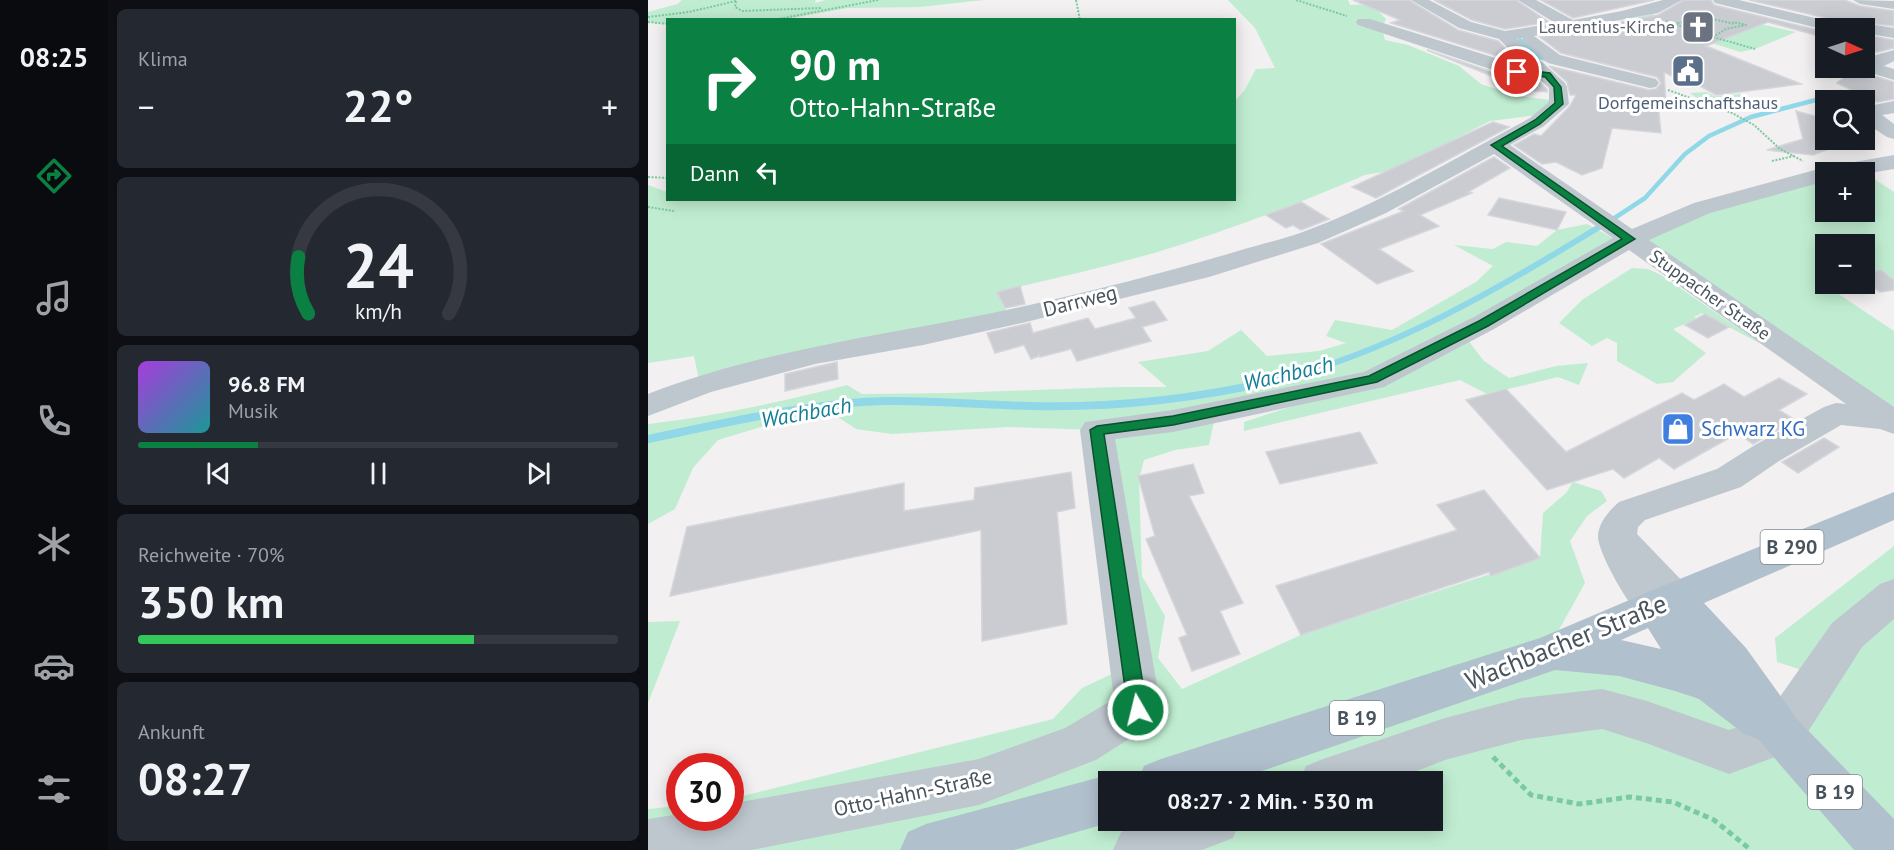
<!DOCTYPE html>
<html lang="de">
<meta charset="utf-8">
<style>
:root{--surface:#171b24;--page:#242831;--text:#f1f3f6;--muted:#9ea1a6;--line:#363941;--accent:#0b8043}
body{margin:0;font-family:"PT Sans",sans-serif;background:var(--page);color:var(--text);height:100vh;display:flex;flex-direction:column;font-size:22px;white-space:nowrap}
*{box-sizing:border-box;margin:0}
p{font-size:20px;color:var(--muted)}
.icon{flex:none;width:33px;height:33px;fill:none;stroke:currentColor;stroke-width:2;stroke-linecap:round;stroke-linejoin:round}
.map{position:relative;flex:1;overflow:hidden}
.panel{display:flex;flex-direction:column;gap:9px;padding:9px;background:#0d0f14;width:540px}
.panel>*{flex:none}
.guide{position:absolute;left:18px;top:18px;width:570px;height:183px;border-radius:0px;box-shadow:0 3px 15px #0003;background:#0b8043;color:#fff;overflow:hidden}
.needle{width:39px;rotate:93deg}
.fabs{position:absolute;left:1167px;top:18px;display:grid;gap:12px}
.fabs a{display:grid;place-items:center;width:60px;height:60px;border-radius:0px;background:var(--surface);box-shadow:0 3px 15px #0003;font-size:30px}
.speed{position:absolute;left:18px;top:753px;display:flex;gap:12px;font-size:30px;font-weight:700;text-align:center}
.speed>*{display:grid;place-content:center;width:78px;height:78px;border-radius:50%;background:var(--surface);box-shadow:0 3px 15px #0003;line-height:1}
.speed .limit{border:9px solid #d22;background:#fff;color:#111}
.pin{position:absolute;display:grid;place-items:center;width:51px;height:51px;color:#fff;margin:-26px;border:3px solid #fff;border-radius:50%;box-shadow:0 2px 6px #0007}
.me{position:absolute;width:66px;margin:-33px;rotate:352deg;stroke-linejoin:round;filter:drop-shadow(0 0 4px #0008)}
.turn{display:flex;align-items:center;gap:21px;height:126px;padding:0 24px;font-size:27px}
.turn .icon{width:78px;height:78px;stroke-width:2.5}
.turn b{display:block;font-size:42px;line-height:51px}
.then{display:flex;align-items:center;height:57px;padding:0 24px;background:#0003;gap:12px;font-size:22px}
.big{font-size:45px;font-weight:700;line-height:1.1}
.panel .tile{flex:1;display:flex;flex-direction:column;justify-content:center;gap:9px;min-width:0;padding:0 21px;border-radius:9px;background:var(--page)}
.panel .dial{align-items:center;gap:0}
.dial svg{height:156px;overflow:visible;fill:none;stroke:var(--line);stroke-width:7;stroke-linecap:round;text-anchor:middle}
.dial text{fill:var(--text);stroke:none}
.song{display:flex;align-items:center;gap:18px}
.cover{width:72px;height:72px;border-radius:9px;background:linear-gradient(135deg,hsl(280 70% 55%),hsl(180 70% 35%))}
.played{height:6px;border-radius:3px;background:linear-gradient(90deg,var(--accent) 25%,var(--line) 25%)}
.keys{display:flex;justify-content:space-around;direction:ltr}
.heat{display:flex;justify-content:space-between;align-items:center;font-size:33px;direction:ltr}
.charge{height:9px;border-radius:4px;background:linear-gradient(90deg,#34c759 70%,var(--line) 0)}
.trip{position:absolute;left:450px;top:771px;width:345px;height:60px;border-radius:0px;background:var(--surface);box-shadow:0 3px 15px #0003;font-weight:700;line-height:60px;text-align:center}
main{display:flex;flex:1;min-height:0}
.tabs{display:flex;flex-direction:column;width:108px;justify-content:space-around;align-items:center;background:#090b0e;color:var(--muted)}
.tabs .icon{width:42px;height:42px}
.tabs .current{color:var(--accent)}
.tabs b{font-size:27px;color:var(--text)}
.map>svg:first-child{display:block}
</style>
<main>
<nav class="tabs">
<b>08:25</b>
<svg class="icon current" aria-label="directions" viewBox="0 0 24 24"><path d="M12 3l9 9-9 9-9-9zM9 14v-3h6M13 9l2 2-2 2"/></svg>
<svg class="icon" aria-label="music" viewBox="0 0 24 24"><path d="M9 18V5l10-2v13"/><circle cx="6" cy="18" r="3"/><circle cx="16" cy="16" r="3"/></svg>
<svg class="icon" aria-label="phone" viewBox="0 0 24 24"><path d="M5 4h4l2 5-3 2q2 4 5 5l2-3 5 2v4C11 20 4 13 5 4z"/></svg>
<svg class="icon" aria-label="climate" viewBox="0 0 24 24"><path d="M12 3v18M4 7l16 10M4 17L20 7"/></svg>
<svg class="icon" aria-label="car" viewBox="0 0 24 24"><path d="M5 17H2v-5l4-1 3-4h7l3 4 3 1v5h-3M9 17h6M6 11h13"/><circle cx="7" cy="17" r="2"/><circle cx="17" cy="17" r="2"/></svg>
<svg class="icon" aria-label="filters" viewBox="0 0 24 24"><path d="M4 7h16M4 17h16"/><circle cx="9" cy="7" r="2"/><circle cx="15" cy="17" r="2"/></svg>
</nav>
<section class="panel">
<div class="tile"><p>Klima</p>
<div class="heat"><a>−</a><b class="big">22°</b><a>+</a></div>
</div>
<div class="tile dial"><svg viewBox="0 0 100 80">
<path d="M14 69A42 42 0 1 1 86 69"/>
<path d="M14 69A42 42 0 0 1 9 40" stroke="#0b8043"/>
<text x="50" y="56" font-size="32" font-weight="700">24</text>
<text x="50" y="72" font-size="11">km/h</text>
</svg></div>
<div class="tile">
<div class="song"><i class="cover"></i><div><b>96.8 FM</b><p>Musik</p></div></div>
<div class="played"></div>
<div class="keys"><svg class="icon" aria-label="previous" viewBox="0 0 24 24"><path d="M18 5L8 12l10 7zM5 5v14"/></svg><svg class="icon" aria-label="pause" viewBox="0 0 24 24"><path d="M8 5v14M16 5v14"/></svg><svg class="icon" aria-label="next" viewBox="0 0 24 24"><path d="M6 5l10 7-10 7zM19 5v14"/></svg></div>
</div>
<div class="tile"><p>Reichweite · 70%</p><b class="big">350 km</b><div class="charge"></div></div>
<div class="tile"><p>Ankunft</p><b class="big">08:27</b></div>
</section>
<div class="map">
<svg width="1246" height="850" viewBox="0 0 1246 850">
<rect width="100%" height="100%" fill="#f2f0f0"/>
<g fill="#c0edd1" fill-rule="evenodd">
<path d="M34,0H168L167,3L178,0H336L272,7L200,8L139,19L20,20L19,24L0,22V12L29,4Z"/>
<path d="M580,0H700L702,5L723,4L738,19L734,28L737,40L760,45L811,66L833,84L869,96L912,101L899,114L842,121L769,158L735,172L717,175C648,205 578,231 506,253C454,268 402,279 349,292L359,312L52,385L46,356L0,363V185L19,192L20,200H586L587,101L596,91L608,69L627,68L607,28Z"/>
<path d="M1004,14L1031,24L1089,19L1148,32L1107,49L1092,52L1023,30L996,35L967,23L991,19L990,17Z"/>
<path d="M1058,92L1067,96L1092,94L1107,103C1084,108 1060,110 1042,93Z"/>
<path d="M1217,173L1246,192V280L1233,270L1217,273L1216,244H1178L1177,279L1171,281L1246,331V423L981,239L1177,174L1178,212H1216Z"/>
<path d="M939,224L974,243L815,334L836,361L861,378L908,366L940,363L931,385L910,377L839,394L812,380L596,431V422L718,382L568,412L561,445L527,450L496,460L491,479L494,576L517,616L510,658L534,689L653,635L892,558L895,513L918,493L925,482L953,491L959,501L939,516L922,541L937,583L902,646L983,659L1133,734L1172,676L1129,662L1127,638L1246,546V850H10L0,845V809L31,806L32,818H82L83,799L405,719L434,688L483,665L448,430L360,427L244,434L208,429L190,417L116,426L70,440L45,468L27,509L0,524V424C68,416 133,402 199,385L214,394L303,393L469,387H519L490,362L560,351L593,330L619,356L671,351L698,343L678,336L687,320L744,330L828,282L845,266L806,245L845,249L858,242L889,246L909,230ZM460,782H784V820H460Z"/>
<path d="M984,268L1000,269L1013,275L1115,345L1054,313L1046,317L1049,319L1025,329L1058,353L1025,382L1009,384L969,361V343L959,338L944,346L911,323L934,300Z"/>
<path d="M32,621L0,703V622Z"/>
</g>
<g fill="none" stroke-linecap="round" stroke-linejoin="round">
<g stroke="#90d8e8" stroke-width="4">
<path d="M872,40L892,57L901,60"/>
<path d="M1175,98L1217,91"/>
</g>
<path stroke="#90d8e8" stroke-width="4.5" d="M959,223L997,198L1037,154L1061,136L1103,117L1183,96"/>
<path stroke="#90d8e8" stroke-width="6" d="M618,383C742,354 853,287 961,221"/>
<path stroke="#90d8e8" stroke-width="8" d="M0,439C78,423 157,403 237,401C285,400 333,405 382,406C463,408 546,399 625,381"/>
</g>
<g fill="#caccd2" stroke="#d4d6db" stroke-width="1.5">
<path d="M705,0H761L810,30L850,41L872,63L743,23L752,20Z"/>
<path d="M786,0H868L901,22L857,29L824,20Z"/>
<path d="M893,0H1006L925,18Z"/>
<path d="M1036,0H1063L1066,5L1178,32V38L1120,22L1058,46L1153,84L1068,95L1052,86L1045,87L1016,72L1018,105L1010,104L1013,133L964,128L954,168L934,175L908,162L894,164L866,145L886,134L893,136L922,106L928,95H922L919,82L901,66L1001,90L1008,89L1013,83L1009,77L913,53L892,37L1010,15Z"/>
<path d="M1101,0H1197L1212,6L1246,11V26L1178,18Z"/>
<path d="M1216,35L1246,40V48L1229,52L1216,49Z"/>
<path d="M779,50L862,78L891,82L899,89V92L865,89L866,85Z"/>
<path d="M1207,68H1215L1219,74L1246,82V99L1229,102L1189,83Z"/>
<path d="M1148,111L1178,119V150L1165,155L1119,150L1155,139Z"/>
<path d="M845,122L861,127L728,198L704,187Z"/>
<path d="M846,157L862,168L820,192L824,193L772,215L791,226L731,249L765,271L729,284L673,244L756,211L751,209Z"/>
<path d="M851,198L918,212L909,230L840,215Z"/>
<path d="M653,202L681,219L653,230L645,225L638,228L618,215Z"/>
<path d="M1233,270L1246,280V290L1232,292L1216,282V273Z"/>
<path d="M372,286L377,304L357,308L349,292Z"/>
<path d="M506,301L519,320L494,327L503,341L429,361L423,349L392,357L390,353L391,356L383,359L376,345L347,353L339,333L382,323L385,333L440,318L447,329L488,318L481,308Z"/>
<path d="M1057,314L1081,327L1060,338L1037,325Z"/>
<path d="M189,362L190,379L137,391V374Z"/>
<path d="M1131,378L1159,394L1131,410L1147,420L1105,444L1090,433L1026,469L1011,458L976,478L965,469L899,490L818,400L858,389L918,452L1034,393L1046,400L1076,384L1096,397Z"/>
<path d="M712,432L729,463L632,484L618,452Z"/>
<path d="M1176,438L1191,447L1150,473L1134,462Z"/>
<path d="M545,464L556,493L541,496L595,603L572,611L592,654L544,671L531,638L539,635L498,539L507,536L490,476Z"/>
<path d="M423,472L427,508L409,512L419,624L334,641L333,530L22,596L39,527L256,483V511L326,500L327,488Z"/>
<path d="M836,490L892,558L843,576L841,572L653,635L628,586L809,530L789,505Z"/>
</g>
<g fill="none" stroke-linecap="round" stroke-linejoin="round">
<g stroke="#7acaa0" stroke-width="2" stroke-dasharray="2 1.5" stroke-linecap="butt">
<path d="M428,0L432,20"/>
<path d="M648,0L699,16"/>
<path d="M88,1L87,7L94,11L173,8"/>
<path d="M0,17L41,12L88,1"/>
<path d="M1046,19L1060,18L1087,24"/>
<path d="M125,20L230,0"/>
<path d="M1018,21L1065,37L1078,29L1098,25L1085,22"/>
<path d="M0,22L20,24"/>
<path d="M1026,24L1048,19"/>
<path d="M1065,37L1107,49"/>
<path d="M1020,90L1084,113L1106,125L1132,149L1155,161"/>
<path d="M1124,161L1146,156"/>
<path d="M0,177L20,178"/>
<path d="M0,207L26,211"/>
</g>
<path stroke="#7acaa0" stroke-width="5" stroke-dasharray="6 4" stroke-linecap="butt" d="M845,757L883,795L931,804L982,797L1025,802L1066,820L1103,850"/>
<g fill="#bec7ce" fill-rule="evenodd">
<path d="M763,0H781L823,22L857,31L907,23L870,0H888L925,20L974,11L1015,0H1034L1010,13L886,36L912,55L1008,79L1011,83L1008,87L1002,88L900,63L876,43L874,40L875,38L869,39L917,83L919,87L921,104L896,126L862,145L984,229L1046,203L1178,167L1246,155V169L1216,174L1178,172V181L1062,213L1001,240L1246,407V434L1232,429L1193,425L1131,461L1093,487L997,520L990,527L989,534L1040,587L1046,598L1040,609L1024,614L1022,618C1012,621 1006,624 996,618C983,612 950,552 950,537C950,523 961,511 971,502L1069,469L1107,445L1176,407L1188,403L1198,404L981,250L846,329L736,387L525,432L467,439L513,709L506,723L448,760L331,805L104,850H0V819L32,814V818H82V804L331,759L417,728L466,699L432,430L437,422L525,410L716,372L826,317L965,238L846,154L738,213L670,243L561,277L378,322L275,345L167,364L63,392L0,416V394C121,347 251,334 377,306C448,290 520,272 590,251C610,245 632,240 652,233C732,204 807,158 882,118L901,102V88L892,80L863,76L710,25L708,22L710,19H722L880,68L851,39L811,28Z"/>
<path d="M1065,0H1091L1192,24L1215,23L1246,28V38L1216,33V28L1178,30L1067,3Z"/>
<path d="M1205,0L1246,1V9L1212,4Z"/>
<path d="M1246,50V61L1236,66L1246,69V80L1220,72L1217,68L1225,56Z"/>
<path d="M1246,101V113L1234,115L1246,124V139L1239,137L1216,122V107Z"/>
<path d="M1246,579V619L1214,647L1149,749L1081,774L998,743L954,729L873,740L797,760L740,782H651L658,766L675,759L797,718L873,698L954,689L999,701L1081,730L1117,718L1184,623L1232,584Z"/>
<path d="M501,820H592L585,838L554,850H465L473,832Z"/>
</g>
<g fill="#b1c0cd" fill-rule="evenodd">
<path d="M1246,492V520L1056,603L1098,648L1149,719L1246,819V850H1206L1110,739L1096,734L1051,699L1027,691L971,676L907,670L582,782H489L496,766L513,759L892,638L1012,587ZM1000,628L1013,649L973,640Z"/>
<path d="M460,775L476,782H460V820H466L460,823L366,850H252L260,832L278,824Z"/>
</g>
</g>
<path fill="#0b8043" stroke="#07532c" stroke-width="1.5" d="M869,69L902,73L913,87L915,104L892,124L854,146L987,239L840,326L729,382L525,425L456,434L499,710L496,715L490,718L483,715L480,710L442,430L449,426L525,416L721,376L831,321L974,239L843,145L887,120L907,103L906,87L897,77L866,73Z"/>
<defs>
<g id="church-square" transform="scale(1.725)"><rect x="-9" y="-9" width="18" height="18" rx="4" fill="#6b7280" stroke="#fff"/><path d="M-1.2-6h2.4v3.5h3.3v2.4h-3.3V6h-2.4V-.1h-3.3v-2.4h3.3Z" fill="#fff"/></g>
<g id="civic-square" transform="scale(1.725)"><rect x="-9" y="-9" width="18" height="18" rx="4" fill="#5c6f8a" stroke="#fff"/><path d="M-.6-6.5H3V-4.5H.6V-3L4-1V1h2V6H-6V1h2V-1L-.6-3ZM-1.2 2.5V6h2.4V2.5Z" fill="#fff"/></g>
<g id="shop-square" transform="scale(1.725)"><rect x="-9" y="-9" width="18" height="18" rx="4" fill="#3f7fe0" stroke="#fff"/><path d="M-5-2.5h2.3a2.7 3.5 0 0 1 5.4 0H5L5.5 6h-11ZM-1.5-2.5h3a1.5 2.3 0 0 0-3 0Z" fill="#fff"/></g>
</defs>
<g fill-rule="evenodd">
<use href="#church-square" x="1050" y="27"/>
<use href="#civic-square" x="1040" y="71"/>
<use href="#shop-square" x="1030" y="429"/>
</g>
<g text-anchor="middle" stroke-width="6" stroke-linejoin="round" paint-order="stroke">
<g font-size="18" fill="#5b616d" stroke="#fff" text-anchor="end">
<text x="1027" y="33">Laurentius-Kirche</text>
</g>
<g font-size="18" fill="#4e5e75" stroke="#fff">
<text x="1040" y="109">Dorfgemeinschaftshaus</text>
</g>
<g font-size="18" fill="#48535c" stroke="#fff">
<text transform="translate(1062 295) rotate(35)" y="6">Stuppacher Straße</text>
</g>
<g fill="#fff" stroke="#7f878d" stroke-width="1.5">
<rect x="1112.5" y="530" width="63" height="34" rx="4.5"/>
<rect x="682" y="701" width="54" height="34" rx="4.5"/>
<rect x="1160" y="775" width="54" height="34" rx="4.5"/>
</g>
<g font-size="20" font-weight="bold" fill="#48535c">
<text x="1144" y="554">B 290</text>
<text x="709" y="725">B 19</text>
<text x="1187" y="799">B 19</text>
</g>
<g font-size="21" fill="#48535c" stroke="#fff">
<text transform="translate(432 301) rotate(-14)" y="7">Darrweg</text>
<text transform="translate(265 793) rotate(-12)" y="7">Otto-Hahn-Straße</text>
</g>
<g font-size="21" fill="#366cbe" stroke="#fff" text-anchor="start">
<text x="1053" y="436">Schwarz KG</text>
</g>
<g font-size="22" font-style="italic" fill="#137e96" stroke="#fff">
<text transform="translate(640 373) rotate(-13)" y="8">Wachbach</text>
<text transform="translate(158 412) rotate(-10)" y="8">Wachbach</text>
</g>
<g font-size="26" fill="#48535c" stroke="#fff">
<text transform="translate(918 642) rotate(-22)" y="9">Wachbacher Straße</text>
</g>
</g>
</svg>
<div class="fabs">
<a><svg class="needle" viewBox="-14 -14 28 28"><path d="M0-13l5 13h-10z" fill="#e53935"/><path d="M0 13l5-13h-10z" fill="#9ea1a6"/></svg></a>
<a><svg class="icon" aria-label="search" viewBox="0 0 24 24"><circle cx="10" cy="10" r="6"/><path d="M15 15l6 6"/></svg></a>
<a>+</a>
<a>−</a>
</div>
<div class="speed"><div class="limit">30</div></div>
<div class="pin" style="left:869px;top:72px;background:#d93025"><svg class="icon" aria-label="arrive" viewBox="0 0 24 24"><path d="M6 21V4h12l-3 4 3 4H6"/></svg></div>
<svg class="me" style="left:490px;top:710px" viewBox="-20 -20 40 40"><circle r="17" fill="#0b8043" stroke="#fff" stroke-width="3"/><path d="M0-11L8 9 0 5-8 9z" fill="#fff"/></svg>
<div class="trip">08:27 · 2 Min. · 530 m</div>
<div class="guide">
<div class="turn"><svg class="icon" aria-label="right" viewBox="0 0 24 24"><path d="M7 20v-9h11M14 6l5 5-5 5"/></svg><div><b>90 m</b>Otto-Hahn-Straße</div></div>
<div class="then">Dann<svg class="icon" aria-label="left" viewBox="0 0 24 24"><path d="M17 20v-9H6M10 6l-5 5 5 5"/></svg></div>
</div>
</div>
</main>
